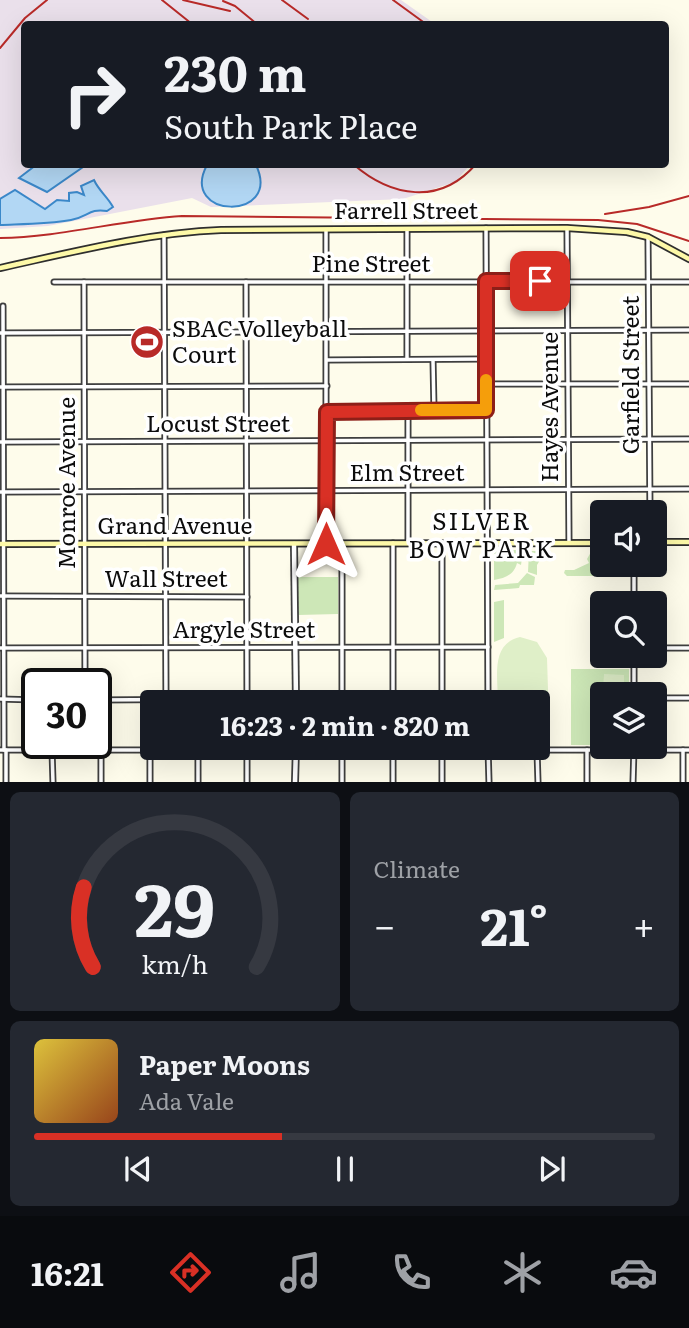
<!DOCTYPE html>
<meta charset="utf-8">
<style>
:root{--surface:#171b24;--page:#242831;--text:#f1f3f6;--muted:#9ea1a6;--line:#363941;--accent:#d93025}
body{margin:0;font-family:Literata,serif;background:var(--page);color:var(--text);height:100vh;display:flex;flex-direction:column;font-size:26px;white-space:nowrap}
*{box-sizing:border-box;margin:0}
p{font-size:23px;color:var(--muted)}
.icon{flex:none;width:38px;height:38px;fill:none;stroke:currentColor;stroke-width:2;stroke-linecap:round;stroke-linejoin:round}
.map{position:relative;height:782px;overflow:hidden}
.sheet{display:flex;flex-direction:column;gap:10px;padding:10px;background:#0d0f14;flex:1}
.sheet>*{flex:none}
.hud{position:absolute;left:21px;top:21px;width:648px;height:147px;border-radius:7px;box-shadow:0 7px 28px #0002;background:#171b24;color:var(--text);overflow:hidden}
.controls{position:absolute;left:590px;top:500px;display:grid;gap:14px}
.controls a{display:grid;place-items:center;width:77px;height:77px;border-radius:7px;background:var(--surface);box-shadow:0 7px 28px #0002;font-size:35px}
.speed{position:absolute;left:21px;top:668px;display:flex;gap:14px;font-size:35px;font-weight:700;text-align:center}
.speed>*{display:grid;place-content:center;width:91px;height:91px;border-radius:50%;background:var(--surface);box-shadow:0 7px 28px #0002;line-height:1}
.speed .limit{border:4px solid #111;border-radius:10px;background:#fff;color:#111}
.pin{position:absolute;display:grid;place-items:center;width:60px;height:60px;color:#fff;margin:-30px;border-radius:14px;box-shadow:0 4px 10px #0006}
.me{position:absolute;width:77px;margin:-38px;rotate:0deg;stroke-linejoin:round;filter:drop-shadow(0 0 5px #0008)}
.turn{display:flex;align-items:center;gap:24px;height:147px;padding:0 28px;font-size:32px}
.turn .icon{width:91px;height:91px;stroke-width:2.5}
.turn b{display:block;font-size:49px;line-height:60px}
.big{font-size:52px;font-weight:700;line-height:1.1}
.sheet .widget{flex:1;display:flex;flex-direction:column;justify-content:center;gap:10px;min-width:0;padding:0 24px;border-radius:10px;background:var(--page)}
.sheet .dial{align-items:center;gap:0}
.dial svg{height:182px;overflow:visible;fill:none;stroke:var(--line);stroke-width:7;stroke-linecap:round;text-anchor:middle}
.dial text{fill:var(--text);stroke:none}
.song{display:flex;align-items:center;gap:21px}
.cover{width:84px;height:84px;border-radius:10px;background:linear-gradient(135deg,hsl(50 70% 55%),hsl(20 70% 35%))}
.played{height:7px;border-radius:4px;background:linear-gradient(90deg,var(--accent) 40%,var(--line) 40%)}
.keys{display:flex;justify-content:space-around;direction:ltr}
.heat{display:flex;justify-content:space-between;align-items:center;font-size:38px;direction:ltr}
.sheet .tiles{flex:1;display:grid;gap:10px;grid-template-columns:1fr 1fr}
.widget:last-child{grid-column:span 2}
.trip{position:absolute;left:140px;top:690px;width:410px;height:70px;border-radius:7px;background:var(--surface);box-shadow:0 7px 28px #0002;font-weight:700;line-height:70px;text-align:center}
.tabs{display:flex;height:112px;justify-content:space-around;align-items:center;background:#090b0e;color:var(--muted)}
.tabs .icon{width:49px;height:49px}
.tabs .current{color:var(--accent)}
.tabs b{font-size:32px;color:var(--text)}
.map>svg:first-child{display:block}
</style>
<div class="map">
<svg width="689" height="782" viewBox="0 0 689 782">
<rect width="100%" height="100%" fill="#fefceb"/>
<path fill="#eae0eb" d="M0,0H401L435,24H24V164L470,165L455,182L403,199L211,207L192,198L48,226L0,229Z"/>
<g fill="#cde7b7">
<path d="M494,550H523L521,565L517,563C514,575 505,578 494,580Z"/>
<path d="M529,551H536L540,560L537,565V575L528,572Z"/>
<path d="M591,552H598L601,565L606,571L604,576H567L564,573L565,570H574L589,563L587,559Z"/>
<path d="M527,573L535,577L534,585H520L519,588L494,590L495,585L518,583Z"/>
<path d="M298,577H338V614L298,615Z"/>
<path d="M504,600V638L494,642V602Z"/>
<path d="M571,669H629V695H624V675H604L602,745H571Z"/>
</g>
<g fill="#dfefc8">
<path d="M520,637L537,642L547,658L548,690L547,721L544,731L537,738V702H498C498,678 490,644 520,637Z"/>
<path d="M604,674L624,675V695H604Z"/>
</g>
<g fill="#b2d7f4" stroke="#3b88c9" stroke-width="2">
<path d="M36,165V164L86,165L47,192L19,178Z"/>
<path d="M207,165H256C283,222 178,219 207,165Z"/>
<path d="M94,180C99,191 107,196 113,207L107,211C89,208 88,217 71,220C48,224 24,224 0,225V199L15,190L45,209L57,200L69,201V193L77,192L84,195L81,186Z"/>
</g>
<g fill="none" stroke-linecap="round" stroke-linejoin="round">
<g stroke="#3f3f3f" stroke-width="7">
<g id="minor">
<path d="M486,228L488,702"/>
<path d="M567,228L569,543"/>
<path d="M407,229V359"/>
<path d="M164,235L166,702"/>
<path d="M648,237L650,513"/>
<path d="M54,282H689"/>
<path d="M84,282L85,684"/>
<path d="M246,282L247,702"/>
<path d="M3,306L4,750"/>
<path d="M0,333L689,330"/>
<path d="M327,360L486,359"/>
<path d="M433,360L434,410"/>
<path d="M486,384H689"/>
<path d="M0,387L327,386"/>
<path d="M408,411V543"/>
<path d="M327,412L486,410"/>
<path d="M0,442L689,439"/>
<path d="M0,492L689,489"/>
<path d="M326,544V230"/>
<path d="M342,544V702"/>
<path d="M634,565V604"/>
<path d="M0,596L247,597"/>
<path d="M0,648L488,647"/>
<path d="M654,648H689"/>
<path d="M634,695V656"/>
<path d="M654,698H689"/>
<path d="M0,699L37,700"/>
<path d="M96,700L247,699"/>
<path d="M393,702V543"/>
<path d="M442,702V543"/>
<path d="M247,747V782"/>
<path d="M393,747V782"/>
<path d="M488,747L489,782"/>
<path d="M0,750H689"/>
<path d="M6,750V782"/>
<path d="M52,750L53,782"/>
<path d="M101,750V782"/>
<path d="M198,750V782"/>
<path d="M537,750L538,782"/>
<path d="M587,750V782"/>
<path d="M150,782V750"/>
<path d="M342,782V747"/>
<path d="M442,782V747"/>
<path d="M633,782L634,747"/>
<path d="M683,782V750"/>
</g>
</g>
<g stroke="#3f3f3f" stroke-width="8">
<g id="tertiary">
<path d="M294,544L296,702"/>
<path d="M295,782L296,747"/>
</g>
</g>
<g stroke="#2e2e2e" stroke-width="8">
<g id="secondary">
<path d="M0,268C73,252 146,233 221,230L567,228L627,232L648,237L689,259"/>
<path d="M654,542H689"/>
<path d="M0,544L602,543"/>
</g>
</g>
<use href="#minor" stroke="#fff" stroke-width="3.5"/>
<use href="#tertiary" stroke="#fff" stroke-width="4.5"/>
<use href="#secondary" stroke="#fdf9a8" stroke-width="4.5"/>
<g stroke="#b82a28" stroke-width="2">
<path d="M162,0L192,24"/>
<path d="M183,0L230,11"/>
<path d="M282,0L308,19"/>
<path d="M393,0L426,24"/>
<path d="M223,1L235,6L257,24"/>
<path d="M0,48L25,18L47,0"/>
<path d="M353,164C391,197 440,206 476,164"/>
<path d="M605,214L649,207L689,196"/>
<path d="M0,238C61,237 121,220 182,216L598,220L637,224L689,241"/>
</g>
</g>
<g fill="none" stroke-linecap="round" stroke-linejoin="round">
<g stroke="#8d1f18" stroke-width="18">
<path id="route" d="M326,544L327,412L486,410V281H540"/>
</g>
<use href="#route" stroke="#d93025" stroke-width="12"/>
<path stroke="#f59e0b" stroke-width="12" d="M421,410H486V380"/>
</g>
<defs>
<g id="stadium-disc" transform="scale(1.75)"><circle r="9.5" fill="#b82a28" stroke="#fff"/><path d="M0-5a6.5 5 0 1 0 0 10a6.5 5 0 1 0 0-10ZM-3.5-1.8h7v3.6h-7Z" fill="#fff"/></g>
</defs>
<g fill-rule="evenodd">
<use href="#stadium-disc" x="147" y="342"/>
</g>
<g text-anchor="middle" stroke-width="7" stroke-linejoin="round" paint-order="stroke">
<g font-size="23" fill="#0c0c0c" stroke="#fff">
<text x="406" y="219">Farrell Street</text>
<text x="371" y="272">Pine Street</text>
<text transform="translate(631 375) rotate(-90)" y="8">Garfield Street</text>
<text transform="translate(550 407) rotate(-90)" y="8">Hayes Avenue</text>
<text x="218" y="432">Locust Street</text>
<text x="407" y="481">Elm Street</text>
<text transform="translate(67 483) rotate(-90)" y="8">Monroe Avenue</text>
<text x="175" y="534">Grand Avenue</text>
<text x="166" y="587">Wall Street</text>
<text x="244" y="638">Argyle Street</text>
</g>
<g font-size="23" fill="#0c0c0c" stroke="#fff" text-anchor="start">
<text x="172" y="337">SBAC Volleyball<tspan x="172" dy="26">Court</tspan></text>
</g>
<g font-size="24" letter-spacing="2" fill="#0c0c0c" stroke="#fff">
<text x="482" y="530">SILVER<tspan x="482" dy="28">BOW PARK</tspan></text>
</g>
</g>
</svg>
<div class="controls">
<a><svg class="icon" aria-label="sound" viewBox="0 0 24 24"><path d="M4 9h4l5-4v14l-5-4H4zM17 9q2 3 0 6"/></svg></a>
<a><svg class="icon" aria-label="search" viewBox="0 0 24 24"><circle cx="10" cy="10" r="6"/><path d="M15 15l6 6"/></svg></a>
<a><svg class="icon" aria-label="layers" viewBox="0 0 24 24"><path d="M12 4l9 5-9 5-9-5zM3 14l9 5 9-5"/></svg></a>
</div>
<div class="speed"><div class="limit">30</div></div>
<div class="pin" style="left:540px;top:281px;background:#d93025"><svg class="icon" aria-label="arrive" viewBox="0 0 24 24"><path d="M6 21V4h12l-3 4 3 4H6"/></svg></div>
<svg class="me" style="left:326px;top:544px" viewBox="-20 -20 40 40"><path d="M0-17L14 15 0 8-14 15z" fill="#d93025" stroke="#fff" stroke-width="4"/></svg>
<div class="trip">16:23 · 2 min · 820 m</div>
<div class="hud">
<div class="turn"><svg class="icon" aria-label="right" viewBox="0 0 24 24"><path d="M7 20v-9h11M14 6l5 5-5 5"/></svg><div><b>230 m</b>South Park Place</div></div>
</div>
</div>
<section class="sheet">
<div class="tiles">
<div class="widget dial"><svg viewBox="0 0 100 80">
<path d="M14 69A42 42 0 1 1 86 69"/>
<path d="M14 69A42 42 0 0 1 10 34" stroke="#d93025"/>
<text x="50" y="56" font-size="32" font-weight="700">29</text>
<text x="50" y="72" font-size="11">km/h</text>
</svg></div>
<div class="widget"><p>Climate</p>
<div class="heat"><a>−</a><b class="big">21°</b><a>+</a></div>
</div>
<div class="widget">
<div class="song"><i class="cover"></i><div><b>Paper Moons</b><p>Ada Vale</p></div></div>
<div class="played"></div>
<div class="keys"><svg class="icon" aria-label="previous" viewBox="0 0 24 24"><path d="M18 5L8 12l10 7zM5 5v14"/></svg><svg class="icon" aria-label="pause" viewBox="0 0 24 24"><path d="M8 5v14M16 5v14"/></svg><svg class="icon" aria-label="next" viewBox="0 0 24 24"><path d="M6 5l10 7-10 7zM19 5v14"/></svg></div>
</div>
</div>
</section>
<nav class="tabs">
<b>16:21</b>
<svg class="icon current" aria-label="directions" viewBox="0 0 24 24"><path d="M12 3l9 9-9 9-9-9zM9 14v-3h6M13 9l2 2-2 2"/></svg>
<svg class="icon" aria-label="music" viewBox="0 0 24 24"><path d="M9 18V5l10-2v13"/><circle cx="6" cy="18" r="3"/><circle cx="16" cy="16" r="3"/></svg>
<svg class="icon" aria-label="phone" viewBox="0 0 24 24"><path d="M5 4h4l2 5-3 2q2 4 5 5l2-3 5 2v4C11 20 4 13 5 4z"/></svg>
<svg class="icon" aria-label="climate" viewBox="0 0 24 24"><path d="M12 3v18M4 7l16 10M4 17L20 7"/></svg>
<svg class="icon" aria-label="car" viewBox="0 0 24 24"><path d="M5 17H2v-5l4-1 3-4h7l3 4 3 1v5h-3M9 17h6M6 11h13"/><circle cx="7" cy="17" r="2"/><circle cx="17" cy="17" r="2"/></svg>
</nav>
